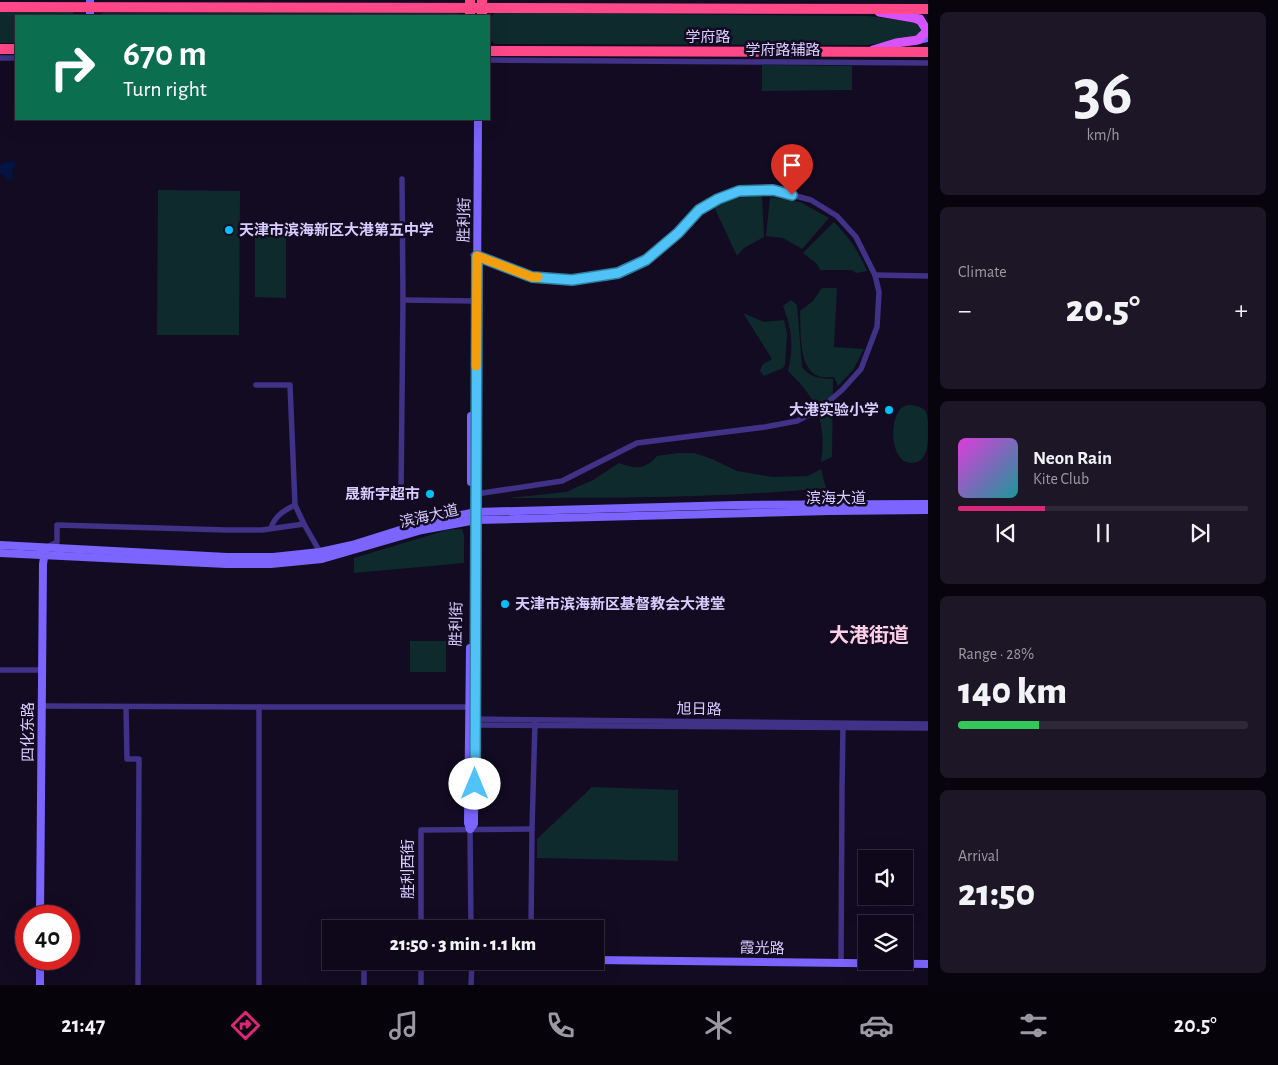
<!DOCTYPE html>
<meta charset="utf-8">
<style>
:root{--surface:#0e081a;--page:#1c1627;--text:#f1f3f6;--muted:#9b9aa2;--line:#2e2939;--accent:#db2777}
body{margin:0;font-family:"Alegreya Sans","Noto Sans SC",sans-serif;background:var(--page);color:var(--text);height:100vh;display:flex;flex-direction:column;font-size:19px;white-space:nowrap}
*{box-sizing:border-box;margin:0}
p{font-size:16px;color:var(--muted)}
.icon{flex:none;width:28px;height:28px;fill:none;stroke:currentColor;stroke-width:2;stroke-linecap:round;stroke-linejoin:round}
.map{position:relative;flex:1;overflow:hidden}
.sheet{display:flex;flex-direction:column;gap:12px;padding:12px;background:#08040e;width:350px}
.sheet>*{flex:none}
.banner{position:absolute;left:15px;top:15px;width:475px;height:105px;border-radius:0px;box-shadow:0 5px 20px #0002,0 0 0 1px var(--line);background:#0b6e4f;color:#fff;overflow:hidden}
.controls{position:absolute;left:858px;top:850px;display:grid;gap:10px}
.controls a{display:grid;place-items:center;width:55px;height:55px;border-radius:0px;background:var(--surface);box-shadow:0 5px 20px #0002,0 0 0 1px var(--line);font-size:25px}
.speed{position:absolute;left:15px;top:905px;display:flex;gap:10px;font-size:25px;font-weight:700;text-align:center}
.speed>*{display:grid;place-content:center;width:65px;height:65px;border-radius:50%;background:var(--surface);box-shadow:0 5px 20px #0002,0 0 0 1px var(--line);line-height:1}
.speed .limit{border:8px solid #d22;background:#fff;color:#111}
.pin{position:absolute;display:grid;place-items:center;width:42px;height:42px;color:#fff;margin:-51px -21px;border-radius:50% 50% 50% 0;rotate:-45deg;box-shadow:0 0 5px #0007}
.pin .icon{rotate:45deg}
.me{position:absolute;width:55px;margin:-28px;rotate:0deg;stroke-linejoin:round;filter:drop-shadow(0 0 4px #0008)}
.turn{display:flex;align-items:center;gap:18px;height:105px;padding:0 25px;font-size:22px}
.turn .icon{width:65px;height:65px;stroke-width:2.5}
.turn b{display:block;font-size:35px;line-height:42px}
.big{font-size:38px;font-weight:800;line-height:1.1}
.sheet .card{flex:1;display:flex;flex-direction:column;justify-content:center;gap:8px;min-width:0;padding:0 18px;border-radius:8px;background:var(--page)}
.sheet .dial{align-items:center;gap:0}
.dial b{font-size:65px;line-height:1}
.song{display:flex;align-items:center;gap:15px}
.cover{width:60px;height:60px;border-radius:8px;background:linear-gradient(135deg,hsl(300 70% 55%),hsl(180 70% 35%))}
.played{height:5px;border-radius:2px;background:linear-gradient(90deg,var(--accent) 30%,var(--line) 30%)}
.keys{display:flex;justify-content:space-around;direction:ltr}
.heat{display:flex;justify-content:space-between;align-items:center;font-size:28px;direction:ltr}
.charge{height:8px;border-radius:4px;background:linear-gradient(90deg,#34c759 28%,var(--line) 0)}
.trip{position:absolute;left:322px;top:920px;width:282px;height:50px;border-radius:0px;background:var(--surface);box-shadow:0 5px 20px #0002,0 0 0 1px var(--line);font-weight:800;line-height:50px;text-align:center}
.menu{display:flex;height:80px;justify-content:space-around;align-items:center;background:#06030a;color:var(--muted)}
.menu .icon{width:35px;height:35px}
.menu .selected{color:var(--accent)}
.menu b{font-size:22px;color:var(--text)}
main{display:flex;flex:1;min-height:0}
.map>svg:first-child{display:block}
</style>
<main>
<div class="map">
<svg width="928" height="985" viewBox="0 0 928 985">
<rect width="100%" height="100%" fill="#120b22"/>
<g fill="#0e2a2d">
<path d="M0,11H73V16H16V43H0Z"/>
<path d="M102,13H457L460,14V16H102Z"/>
<path d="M495,13L868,16L917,22L924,29L916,38L867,45L495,44L490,40V17Z"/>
<path d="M762,65L852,66V90L762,91Z"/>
<path d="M158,190L240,191L239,335H157Z"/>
<path d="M762,195L764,237L744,248L737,256L714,207L737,198Z"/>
<path d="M770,197L800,202L829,218L802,249L783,238L766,236Z"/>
<path d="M834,222C849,237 859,252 867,271L856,273L852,270H820L817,264L803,253Z"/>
<path d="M255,235H286V298L255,297Z"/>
<path d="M822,288H837L834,347L864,349L853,370L838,386L834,377C829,377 822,378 818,376C798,368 801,330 800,311L813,301Z"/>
<path d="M791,300L797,305L802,367C811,378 819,378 833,379L832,457L821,462C825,442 822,415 811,398C805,388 796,379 788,371C794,347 792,329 783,306Z"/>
<path d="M743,313L764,322L784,320L787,333L785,365L783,368L764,376L760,371L762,365L772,359Z"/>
<path d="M908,405C915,405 922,406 926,412C928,417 928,425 928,431C928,444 928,463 911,463C890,462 890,422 899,411C901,407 905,406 908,405Z"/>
<path d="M678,453H694L712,459L737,471L773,477L808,476L821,469L826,488C721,498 615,498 509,498L566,492L593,480L619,463C636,469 645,470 657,456Z"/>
<path d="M462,529L464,535V563L354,573V558L447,530Z"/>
<rect x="410" y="641" width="36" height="31"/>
<path d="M592,787L678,790V861L537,858V839Z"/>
</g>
<path fill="#051342" d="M7,161L8,163L14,161L16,164L12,171L13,178L8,181L3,174L0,175V165Z"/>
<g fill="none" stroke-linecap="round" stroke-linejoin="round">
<g stroke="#403286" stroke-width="5.5">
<path d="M0,58H16"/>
<path d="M489,60L928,63"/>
<path d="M473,255L532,277L571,280L618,273L646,260L678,233L699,210L709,204L739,191L773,190L811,200L837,216L856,237L875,275L879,292L877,327L861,369L842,390L820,409L797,421L765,427L637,443L562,481L476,494"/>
<path d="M875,275L928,276"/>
<path d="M403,300L476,301"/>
<path d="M256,385H290L295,505L304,524L320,552"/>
<path d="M401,493L403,300L402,179"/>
<path d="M271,528C275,516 283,511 295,505"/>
<path d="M46,548L57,542V525L226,530H262L304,524"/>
<path d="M0,670H42"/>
<path d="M42,706L259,707V985"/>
<path d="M126,707L127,759H139L138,985"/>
<path d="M259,707H472"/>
<path d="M473,719L928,724"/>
<path d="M471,725L928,728"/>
<path d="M470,829L471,929"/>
<path d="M421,929V830L532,829"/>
<path d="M531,929L532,829L535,722"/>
<path d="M421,961V985"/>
<path d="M841,963L842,788L843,725"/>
<path d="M364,985V961"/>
<path d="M471,985L472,961"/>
</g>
<g stroke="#7b64ff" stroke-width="8">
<path d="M90,0V16"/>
<path d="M918,40L928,38"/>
<path d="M471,482V416"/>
<path d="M0,545L227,557H273L320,552L352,545L422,523L476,512L736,505L928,504"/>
<path d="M0,553L226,564H271L322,559L422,530L476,520L830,511L928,510"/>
<path d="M470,648L468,823L470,829"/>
<path d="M470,829L474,824L478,119"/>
<path d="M40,916L43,564L45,551"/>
<path d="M596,960L928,964"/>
<path d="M40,985V959"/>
</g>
<g stroke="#d554ff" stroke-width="9">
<path d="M879,12L920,19"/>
<path d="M873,50L896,43L918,40L925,33L926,29L921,21L915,18"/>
</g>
<g stroke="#ff4888" stroke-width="10">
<path d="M470,0V16"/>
<path d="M482,0V16"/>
<path d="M0,7L928,9"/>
<path d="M0,49H16"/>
<path d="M489,51L928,52"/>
</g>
</g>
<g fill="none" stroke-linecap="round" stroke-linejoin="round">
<g stroke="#337fa1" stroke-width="12">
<path id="route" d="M475,784L477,256L532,277L572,280L618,273L646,260L678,233L699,210L718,199L739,191L773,190L792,195"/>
</g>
<use href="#route" stroke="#4fc3f7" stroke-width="9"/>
<path stroke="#f59e0b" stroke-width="9" d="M476,366L477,256L532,277H538"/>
</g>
<g fill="#00c0f8" stroke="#120b22" stroke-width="2">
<circle cx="229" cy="230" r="5"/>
<circle cx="889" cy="410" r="5"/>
<circle cx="430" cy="494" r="5"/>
<circle cx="505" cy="604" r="5"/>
</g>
<g text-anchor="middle" stroke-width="5" stroke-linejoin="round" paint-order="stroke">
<g font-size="15" fill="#d9cdff" stroke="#120b22">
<text x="708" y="42">学府路</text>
<text x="783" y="55">学府路辅路</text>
<text transform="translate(464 220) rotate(-89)" y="5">胜利街</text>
<text x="836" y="503">滨海大道</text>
<text transform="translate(429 516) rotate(-13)" y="5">滨海大道</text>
<text transform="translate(456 624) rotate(-89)" y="5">胜利街</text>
<text transform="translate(699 709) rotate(1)" y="5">旭日路</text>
<text transform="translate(28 732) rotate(-90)" y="5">四化东路</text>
<text transform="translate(408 869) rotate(-90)" y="5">胜利西街</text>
<text transform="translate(762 948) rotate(1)" y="5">霞光路</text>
</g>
<g font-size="15" font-weight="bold" fill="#d9cdff" stroke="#120b22" text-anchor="start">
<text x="239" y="235">天津市滨海新区大港第五中学</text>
<text x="879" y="415" text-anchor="end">大港实验小学</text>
<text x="420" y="499" text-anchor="end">晟新宇超市</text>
<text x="515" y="609">天津市滨海新区基督教会大港堂</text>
</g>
<g font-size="20" font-weight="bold" fill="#ffcfe7" stroke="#120b22">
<text x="869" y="642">大港街道</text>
</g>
</g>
</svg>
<div class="controls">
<a><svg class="icon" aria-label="sound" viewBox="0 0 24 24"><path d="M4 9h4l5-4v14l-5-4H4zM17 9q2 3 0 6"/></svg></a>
<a><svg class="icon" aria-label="layers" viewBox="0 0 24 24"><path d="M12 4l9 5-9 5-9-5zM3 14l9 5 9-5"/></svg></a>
</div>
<div class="speed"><div class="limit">40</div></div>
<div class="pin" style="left:792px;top:195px;background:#d93025"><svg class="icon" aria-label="arrive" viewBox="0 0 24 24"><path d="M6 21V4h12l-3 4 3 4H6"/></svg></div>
<svg class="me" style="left:475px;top:784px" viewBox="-20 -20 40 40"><circle r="19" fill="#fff"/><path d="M0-13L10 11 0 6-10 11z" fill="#4fc3f7"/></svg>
<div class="trip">21:50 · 3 min · 1.1 km</div>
<div class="banner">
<div class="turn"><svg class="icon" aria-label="right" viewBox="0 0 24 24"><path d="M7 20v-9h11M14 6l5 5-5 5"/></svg><div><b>670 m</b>Turn right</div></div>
</div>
</div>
<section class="sheet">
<div class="card dial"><b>36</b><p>km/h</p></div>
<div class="card"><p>Climate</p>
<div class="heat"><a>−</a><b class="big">20.5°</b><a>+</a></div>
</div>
<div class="card">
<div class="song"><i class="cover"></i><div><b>Neon Rain</b><p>Kite Club</p></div></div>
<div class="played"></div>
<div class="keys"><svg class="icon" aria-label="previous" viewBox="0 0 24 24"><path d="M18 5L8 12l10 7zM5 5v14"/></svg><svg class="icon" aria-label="pause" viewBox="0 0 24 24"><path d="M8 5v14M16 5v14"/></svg><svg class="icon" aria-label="next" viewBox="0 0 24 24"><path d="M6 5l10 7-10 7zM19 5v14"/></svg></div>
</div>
<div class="card"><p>Range · 28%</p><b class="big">140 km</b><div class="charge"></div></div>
<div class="card"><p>Arrival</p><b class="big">21:50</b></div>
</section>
</main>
<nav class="menu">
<b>21:47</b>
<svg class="icon selected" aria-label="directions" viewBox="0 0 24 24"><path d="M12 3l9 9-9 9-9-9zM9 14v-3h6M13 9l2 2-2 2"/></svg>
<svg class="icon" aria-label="music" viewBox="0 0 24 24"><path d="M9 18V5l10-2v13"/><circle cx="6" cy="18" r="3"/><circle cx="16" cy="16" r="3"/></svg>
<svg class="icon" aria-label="phone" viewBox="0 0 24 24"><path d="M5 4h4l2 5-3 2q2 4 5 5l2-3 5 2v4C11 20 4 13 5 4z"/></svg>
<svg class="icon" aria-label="climate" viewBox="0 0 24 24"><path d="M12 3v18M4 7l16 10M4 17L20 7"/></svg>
<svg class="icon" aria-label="car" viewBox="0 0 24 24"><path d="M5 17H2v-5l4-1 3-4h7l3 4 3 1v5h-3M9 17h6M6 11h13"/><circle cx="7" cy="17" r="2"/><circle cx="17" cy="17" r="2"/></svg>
<svg class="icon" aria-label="filters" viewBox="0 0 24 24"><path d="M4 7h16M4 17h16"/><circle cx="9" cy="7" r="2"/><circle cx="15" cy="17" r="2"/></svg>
<b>20.5°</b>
</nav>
